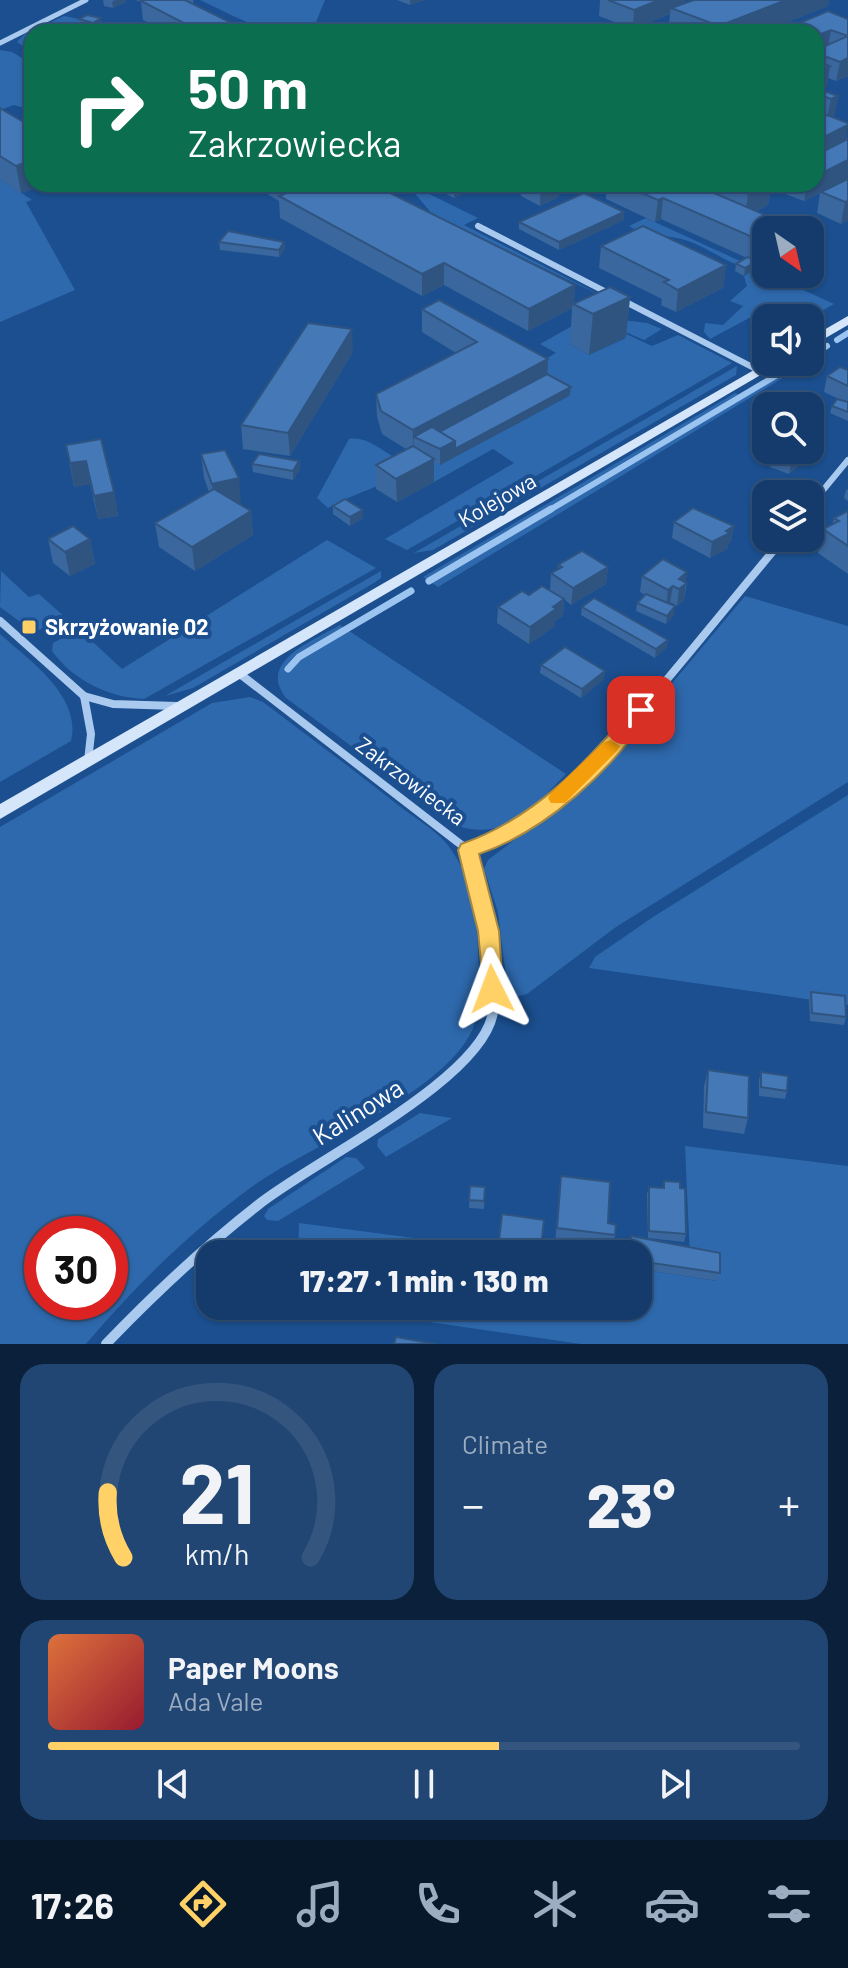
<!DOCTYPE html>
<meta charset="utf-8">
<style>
:root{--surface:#143b6b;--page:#214673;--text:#f1f3f6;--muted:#9dadc1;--line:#33557e;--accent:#ffd166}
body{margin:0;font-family:Barlow,sans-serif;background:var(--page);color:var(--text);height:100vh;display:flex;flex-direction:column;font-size:30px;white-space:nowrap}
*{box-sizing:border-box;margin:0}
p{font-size:26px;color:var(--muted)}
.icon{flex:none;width:44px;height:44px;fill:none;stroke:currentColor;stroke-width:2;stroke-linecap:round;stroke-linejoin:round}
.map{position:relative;height:1344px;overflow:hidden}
.side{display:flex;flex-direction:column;gap:20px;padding:20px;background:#0b203b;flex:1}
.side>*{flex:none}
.guide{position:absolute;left:24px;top:24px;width:800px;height:168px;border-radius:24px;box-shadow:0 2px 6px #0004,0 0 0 2px var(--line);background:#0b6e4f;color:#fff;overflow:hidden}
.needle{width:52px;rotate:146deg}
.fabs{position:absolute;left:752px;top:216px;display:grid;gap:16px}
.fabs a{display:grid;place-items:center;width:72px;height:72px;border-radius:16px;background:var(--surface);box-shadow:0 2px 6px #0004,0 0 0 2px var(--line);font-size:40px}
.speed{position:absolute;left:24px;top:1216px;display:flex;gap:16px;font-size:40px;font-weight:700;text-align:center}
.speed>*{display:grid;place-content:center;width:104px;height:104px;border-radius:50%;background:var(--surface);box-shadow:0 2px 6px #0004,0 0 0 2px var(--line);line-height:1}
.speed .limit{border:12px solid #d22;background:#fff;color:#111}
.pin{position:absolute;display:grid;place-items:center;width:68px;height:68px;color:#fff;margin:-34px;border-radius:16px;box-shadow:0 4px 12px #0006}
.me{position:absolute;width:88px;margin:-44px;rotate:357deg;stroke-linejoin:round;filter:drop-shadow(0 0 6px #0008)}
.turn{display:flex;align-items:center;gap:28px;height:168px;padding:0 32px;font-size:36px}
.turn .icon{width:104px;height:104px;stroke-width:2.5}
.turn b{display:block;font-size:56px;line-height:68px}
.big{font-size:60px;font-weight:800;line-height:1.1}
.side .card{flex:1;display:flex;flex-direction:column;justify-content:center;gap:12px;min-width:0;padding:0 28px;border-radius:24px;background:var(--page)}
.side .dial{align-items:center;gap:0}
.dial svg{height:208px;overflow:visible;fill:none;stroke:var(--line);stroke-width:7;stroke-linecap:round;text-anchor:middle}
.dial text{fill:var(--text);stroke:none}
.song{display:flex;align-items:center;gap:24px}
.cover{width:96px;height:96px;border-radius:12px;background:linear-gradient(135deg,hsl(20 70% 55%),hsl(350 70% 35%))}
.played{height:8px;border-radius:4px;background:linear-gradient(90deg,var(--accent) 60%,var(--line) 60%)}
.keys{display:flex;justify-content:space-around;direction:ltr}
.heat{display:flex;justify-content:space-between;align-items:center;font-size:44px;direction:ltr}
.side .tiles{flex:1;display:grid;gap:20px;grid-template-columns:1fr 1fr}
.card:last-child{grid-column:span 2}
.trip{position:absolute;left:196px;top:1240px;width:456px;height:80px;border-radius:24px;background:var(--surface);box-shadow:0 2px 6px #0004,0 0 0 2px var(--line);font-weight:800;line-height:80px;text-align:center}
.tabs{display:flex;height:128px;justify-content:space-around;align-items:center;background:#08182b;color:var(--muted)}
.tabs .icon{width:56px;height:56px}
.tabs .active{color:var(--accent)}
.tabs b{font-size:36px;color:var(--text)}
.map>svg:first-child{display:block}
</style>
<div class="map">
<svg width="848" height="1344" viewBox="0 0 848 1344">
<rect width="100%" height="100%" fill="#1b4f8f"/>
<g fill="#2e69ad" fill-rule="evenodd">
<path d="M200,0H325L314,27C273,41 237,17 200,0Z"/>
<path d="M64,16L110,25V30L32,32V52L17,42L25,34Z"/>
<path d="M0,50L12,52L32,64V71L27,73L32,76V110L14,105L0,110Z"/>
<path d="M0,179L32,200L26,202L75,290L0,322Z"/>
<path d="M401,184H409L478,218L464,225L608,299L433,215L412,190Z"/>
<path d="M646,218L834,304L810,318H766V324L751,317L710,339L704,332L705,323L723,325L743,306L730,301L747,286L744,276L755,270C727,266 705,243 677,238C652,233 656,242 629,226Z"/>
<path d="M590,316L647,323L662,329L644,340L607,324L570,344L589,355L626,338L609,326L652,346L678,335L732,363L407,550L385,539L514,463L493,449L434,482L413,469C385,485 355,493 328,508L317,498L349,439C367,436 380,450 396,458C411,465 422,454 440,465L569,396L525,370L556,353L540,344Z"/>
<path d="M795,362H809L438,587L423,577L735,393L740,395Z"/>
<path d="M737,366L736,375L433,550L414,553Z"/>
<path d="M327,540L376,568L144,699C108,697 74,681 52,651L53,643L79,629L122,669Z"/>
<path d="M1,571L29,597L39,594L66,618L34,632L0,607Z"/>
<path d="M381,571V578L374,583L193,688L165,696Z"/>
<path d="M745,596L848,626V782L616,927L527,994L515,997L508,994L498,912L484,869L488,860L562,804L602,767Z"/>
<path d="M340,625L566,774C536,804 508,840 461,827L286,698C257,661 313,641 340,625Z"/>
<path d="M0,634C29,660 82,696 71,741L0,782Z"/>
<path d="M250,697L263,702C308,736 354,770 398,805C413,817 433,828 446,843C470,872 478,914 478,951C479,975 483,1001 475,1023C453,1090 310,1145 253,1186C192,1230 135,1286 86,1344H0V827L212,703ZM42,1234H110V1302H42Z"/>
<path d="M848,795V1005L589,968L595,957L653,917Z"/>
<path d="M420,1113L452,1118L386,1157L377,1146L378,1139Z"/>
<path d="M685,1146L848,1166V1344H581L319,1306H638V1269L717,1281L690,1258Z"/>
<path d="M346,1157L356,1158L365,1168L278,1221L267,1220L264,1216L268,1209Z"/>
<path d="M299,1223L537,1254H298Z"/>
</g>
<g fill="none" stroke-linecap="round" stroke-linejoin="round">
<g stroke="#9cc4f0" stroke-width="6">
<path d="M837,340L848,333"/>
<path d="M810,356L827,346"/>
<path d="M548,511L799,362"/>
</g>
<g stroke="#9cc4f0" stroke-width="7">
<path d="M429,581L551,509"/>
<path d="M288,669L299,657L411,591"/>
</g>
<path stroke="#a9c9ee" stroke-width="5" d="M0,43L86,0"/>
<g stroke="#a9c9ee" stroke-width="6">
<path d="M478,226L610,294"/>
<path d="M622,300L760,371"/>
<path d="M810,506L848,460"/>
</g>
<g stroke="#a9c9ee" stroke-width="8">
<path d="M0,621L84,696L91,734L88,761"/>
<path d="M240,674L468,850L475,877"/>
<path d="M84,696L113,704L177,706"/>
<path d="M468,850C558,814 614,744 674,671C711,627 747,582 784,538"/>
</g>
<path stroke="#a9c9ee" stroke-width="10" d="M106,1344C154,1294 203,1248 258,1205C311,1162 483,1080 493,1012C499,972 485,914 474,875"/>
<g fill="#d6e6fa" fill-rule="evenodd">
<path d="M848,316V325L810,347V338Z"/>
<path d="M768,362H783L0,819V804Z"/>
</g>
</g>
<g fill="#3a679d">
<path d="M103,0H125L126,2L113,8L104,6Z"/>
<path d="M135,0H193L194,4L244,29V32H166L143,20L141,2Z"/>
<path d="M397,0H424L410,5Z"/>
<path d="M600,0H685L684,3L694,0H829L828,6L763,32H668L670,14L633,29L599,16Z"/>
<path d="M79,19L102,25L94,29L80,25Z"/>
<path d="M848,19V76L836,81L828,78L827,86L816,91V32Z"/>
<path d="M820,95L838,96L834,116L831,117L848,139V220L841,224L817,213L820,193L804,201L780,192L781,184H816L823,117L817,115Z"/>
<path d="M0,108L32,184H46L21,193L0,179Z"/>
<path d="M267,184H372L575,285L574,303L630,297L626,337L589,355L570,344L572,308L528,331L444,285L422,296L280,218L279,201L267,194Z"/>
<path d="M427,184H456L462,194L454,198Z"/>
<path d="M508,184H560L559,197L540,206L521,196V190Z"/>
<path d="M592,184H772L768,205L756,211L812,250L766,230V267L757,263L756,269L744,276L735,271L736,264L747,258L661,219L655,222L606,199V193L592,186Z"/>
<path d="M624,212V220L559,250L519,229V222Z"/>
<path d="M219,242H284L285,249L279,257L220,250Z"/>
<path d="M601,246L726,265L723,288L676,312L661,305L662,299L599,268Z"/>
<path d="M422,309L547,374L570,395L440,465L434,462V482L397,502L376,489V465L406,449L382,434L377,417L376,394L456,353L422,332Z"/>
<path d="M353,352L290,456L243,449L241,425Z"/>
<path d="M848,370V421L830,413L832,406L843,401L824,392L827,376Z"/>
<path d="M66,445L114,492L118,516L98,519L90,484L74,487Z"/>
<path d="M766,450H810L814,453L789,474L770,467L771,461L765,459Z"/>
<path d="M201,454L241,502L237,503L251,511L253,535L195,571L159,547L155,523L209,492L204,478Z"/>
<path d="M299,461L300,469L293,480L253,472L252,464Z"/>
<path d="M848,489V501L844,498L846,490Z"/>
<path d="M333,506L363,510V518L350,526L333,514Z"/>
<path d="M848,511V574L818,553L823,529L832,525L834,518Z"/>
<path d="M674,522L734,526L731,542L728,544L727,549L710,558L672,538Z"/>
<path d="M48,539H90L95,564L70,576L53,563Z"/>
<path d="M558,565L608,567L606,584L571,605L564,599L563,616L555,621V626L529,644L497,623L498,607L529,595L563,599L550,590L551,573L558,569Z"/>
<path d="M642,576L687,583L684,600L677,606L670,602L669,604L674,615L666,624L636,611L637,603L645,595L640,592Z"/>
<path d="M582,607L668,640L666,648L655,658L581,615Z"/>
<path d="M541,665L604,679L581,698L540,673Z"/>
<path d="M811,992L846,1017L844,1025L810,1021L809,1000Z"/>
<path d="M708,1070L748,1118L744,1134L703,1128L704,1086Z"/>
<path d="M761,1072L787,1091L785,1099L759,1096V1080Z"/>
<path d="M561,1176L608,1223L615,1235L613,1251L555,1244Z"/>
<path d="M664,1181L686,1234L684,1242L648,1238L647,1194L649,1187L663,1188Z"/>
<path d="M470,1186L485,1187L484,1209L469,1208Z"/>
<path d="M502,1214L544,1220L541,1254L499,1249Z"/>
<path d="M631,1236L720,1273L718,1281L638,1269V1254H629Z"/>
</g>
<g fill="#305480">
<path d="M115,0H125L126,2L113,8L112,2Z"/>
<path d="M410,0H424L410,5Z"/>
<path d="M659,0H685L684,8H671L670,14L633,29L634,10Z"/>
<path d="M786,0H829L828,6L763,32H718L719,26Z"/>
<path d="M101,18L102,25L94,29L93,23Z"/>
<path d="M831,30L828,49L816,53V36Z"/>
<path d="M848,58V76L836,81L840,62Z"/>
<path d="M830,66L827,86L816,91L817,72Z"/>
<path d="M838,96L834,116L827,119L831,99Z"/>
<path d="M848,125L846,145L816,160V141Z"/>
<path d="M32,160V184H46L21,193L16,166Z"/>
<path d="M848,160V179L804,201L807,184H816V176Z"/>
<path d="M293,184H315L291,203L289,185Z"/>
<path d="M541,184H560L559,197L540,206Z"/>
<path d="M772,184L768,205L745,216L748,194Z"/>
<path d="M462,187V194L454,198V190Z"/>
<path d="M663,198L661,219L655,222L658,200Z"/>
<path d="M848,201V220L841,224L845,202Z"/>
<path d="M624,212V220L559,250V242Z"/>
<path d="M816,228L812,250L810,251V232Z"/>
<path d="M284,242L285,249L279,257V250Z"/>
<path d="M757,262L756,269L744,276L745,268Z"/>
<path d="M444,263V285L422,296V274Z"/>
<path d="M726,265L723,288L676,312L678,290Z"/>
<path d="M575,285L574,304H573L572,308L528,331L529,309Z"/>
<path d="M630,297L626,337L589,355L593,314Z"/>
<path d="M352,329L353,352L290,456L288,433Z"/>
<path d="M548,359L547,382L430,445L414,437L413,454V430Z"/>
<path d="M571,387L570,395L440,465V449Z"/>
<path d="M818,437L814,453L789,474L792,458L802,450H810V443Z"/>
<path d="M434,459V482L397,502L396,479Z"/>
<path d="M86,461L90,484L74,487L70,463Z"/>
<path d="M299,461L300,469L293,480V471Z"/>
<path d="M239,478L241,502L215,508L212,484Z"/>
<path d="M114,492L118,516L98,519L94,496Z"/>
<path d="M363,510V518L350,526V517Z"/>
<path d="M251,511L253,535L195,571L192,547Z"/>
<path d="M734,526L731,542L728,544L727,549L710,558L712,542Z"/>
<path d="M90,539L95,564L70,576L65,552Z"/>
<path d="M608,567L606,584L571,605L573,588Z"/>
<path d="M687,572L684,600L677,606L679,589V579Z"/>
<path d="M673,586L670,602L666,606L668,590Z"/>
<path d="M564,599L563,616L555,621V626L529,644L530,627L553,607Z"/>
<path d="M675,606L674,615L666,624L667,616Z"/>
<path d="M668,640L666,648L655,658L656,649Z"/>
<path d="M605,671L604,679L581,698L582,689Z"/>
</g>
<g fill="#4478b7" stroke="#305480" stroke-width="2">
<path d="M144,0H185L244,29L235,32H201L141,1Z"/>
<path d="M608,0H659L634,10Z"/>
<path d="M694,0H786L719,26L671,8Z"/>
<path d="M828,11L848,19V36L831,30L816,36V32H778Z"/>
<path d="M87,15L101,18L93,23L79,19Z"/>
<path d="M848,36V58L840,62L816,53V50Z"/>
<path d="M816,61L830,66L817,72H816Z"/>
<path d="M827,92L838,96L831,99L820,95Z"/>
<path d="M0,108L32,127V160L16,166L0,156Z"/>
<path d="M827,115L848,123V125L816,141V120Z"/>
<path d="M848,139V160L816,176V155Z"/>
<path d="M848,179V201L845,202L821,192Z"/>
<path d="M308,184H372L575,285L529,309L444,263L422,274L279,196Z"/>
<path d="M441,184H456L462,187L454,190Z"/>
<path d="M621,184H693L784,223L793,219L816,228L810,232V230H766V243L663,198L658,200Z"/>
<path d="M724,184H771L748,194Z"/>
<path d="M584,193L624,212L559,242L519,222Z"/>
<path d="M643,226L726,265L678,290L664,282L669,280L601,246Z"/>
<path d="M228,231L284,242L279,250L219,242Z"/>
<path d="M748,257L757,262L745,268L736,264Z"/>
<path d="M610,287L630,297L593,314L573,304Z"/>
<path d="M439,300L548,359L413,430L381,411L376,394L477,342L422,309Z"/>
<path d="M308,323L352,329L288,433L241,425Z"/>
<path d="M840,367L848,370V386L827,376Z"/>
<path d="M547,374L571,387L455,449V441L439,432Z"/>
<path d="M837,399L848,402V412L832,406Z"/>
<path d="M432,427L455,441L440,449L414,437Z"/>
<path d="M810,435L818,437L810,443Z"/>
<path d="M101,439L114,492L94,496L86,461L70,463L66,445Z"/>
<path d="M413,446L434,459L396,479L376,465Z"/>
<path d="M225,450L239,478L212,484L201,454Z"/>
<path d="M774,450H802L792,458L773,451Z"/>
<path d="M259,454L299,461L293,471L252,464Z"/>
<path d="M214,489L251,511L192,547L155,523Z"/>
<path d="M345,499L363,510L350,517L333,506Z"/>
<path d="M693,508L734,526L726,531L730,533L712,542L674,522Z"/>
<path d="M848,511V546L823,529L839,521L834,518Z"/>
<path d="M73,526L90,539L65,552L48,539Z"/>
<path d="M582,551L608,567L573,588L551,573L562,567L558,565Z"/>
<path d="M663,559L687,572L679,579L687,583L679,589L673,586L668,590L642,576Z"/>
<path d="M542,586L564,599L553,607L556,609L530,627L498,607L522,591L529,595Z"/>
<path d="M646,594L675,606L667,616L637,603Z"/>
<path d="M594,598L668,640L656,649L582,607Z"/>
<path d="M565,647L605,671L582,689L541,665Z"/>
<path d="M811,992L845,996L846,1017L812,1013Z"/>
<path d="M708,1070L749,1076L748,1118L706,1112Z"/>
<path d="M761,1072L788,1076L787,1091L761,1087Z"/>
<path d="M561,1176L610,1182L608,1223L616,1225L615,1235L557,1228Z"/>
<path d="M664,1181L680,1182V1188L685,1189L686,1234L649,1231V1187L664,1188Z"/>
<path d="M470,1186L485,1187L484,1201L469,1200Z"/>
<path d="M502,1214L544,1220L541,1247L499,1241Z"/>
<path d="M631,1236L720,1253V1273L638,1261V1254H630Z"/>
<path d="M396,1337L435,1344H394Z"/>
</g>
<path fill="#ffd166" stroke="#a68842" stroke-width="2" d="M641,703L651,710C613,770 546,831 479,854L499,931L503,989L499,995H484L478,931L458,850L461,844C534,819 586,763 635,705Z"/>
<path fill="#f59e0b" d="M611,740L620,746L617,751L565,803H551L548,798L551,793L604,742Z"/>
<rect fill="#ffd166" stroke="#1b4f8f" stroke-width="3" x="21" y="619" width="16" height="16" rx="4"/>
<g text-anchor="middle" stroke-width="8" stroke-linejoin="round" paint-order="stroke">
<g font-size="22" fill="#fff" stroke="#1b4f8f">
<text transform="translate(497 500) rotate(-30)" y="8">Kolejowa</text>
<text transform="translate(411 781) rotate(37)" y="8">Zakrzowiecka</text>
</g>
<g font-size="22" font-weight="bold" fill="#fff" stroke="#1b4f8f" text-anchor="start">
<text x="45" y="635">Skrzyżowanie 02</text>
</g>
<g font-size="26" fill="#fff" stroke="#1b4f8f">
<text transform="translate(358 1112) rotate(-32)" y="9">Kalinowa</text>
</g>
</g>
</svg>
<div class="fabs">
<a><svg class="needle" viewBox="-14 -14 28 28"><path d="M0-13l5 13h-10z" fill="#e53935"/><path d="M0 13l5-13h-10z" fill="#9dadc1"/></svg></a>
<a><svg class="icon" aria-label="sound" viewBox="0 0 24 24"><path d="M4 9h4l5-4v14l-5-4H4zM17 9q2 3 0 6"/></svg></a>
<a><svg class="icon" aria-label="search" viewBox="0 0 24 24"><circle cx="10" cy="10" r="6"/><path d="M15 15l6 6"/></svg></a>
<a><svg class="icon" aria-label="layers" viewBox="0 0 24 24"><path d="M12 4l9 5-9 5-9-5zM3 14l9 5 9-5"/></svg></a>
</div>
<div class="speed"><div class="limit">30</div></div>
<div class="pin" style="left:641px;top:710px;background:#d93025"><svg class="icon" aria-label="arrive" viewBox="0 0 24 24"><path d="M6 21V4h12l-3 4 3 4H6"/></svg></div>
<svg class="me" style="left:492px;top:989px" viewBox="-20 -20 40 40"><path d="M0-17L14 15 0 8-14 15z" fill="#ffd166" stroke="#fff" stroke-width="4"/></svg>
<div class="trip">17:27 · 1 min · 130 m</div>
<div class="guide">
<div class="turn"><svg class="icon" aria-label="right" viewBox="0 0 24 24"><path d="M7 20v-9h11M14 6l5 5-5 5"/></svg><div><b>50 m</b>Zakrzowiecka</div></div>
</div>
</div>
<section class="side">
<div class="tiles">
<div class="card dial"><svg viewBox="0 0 100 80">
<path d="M14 69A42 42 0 1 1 86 69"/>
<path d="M14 69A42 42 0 0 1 8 44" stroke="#ffd166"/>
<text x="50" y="56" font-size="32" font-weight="700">21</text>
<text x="50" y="72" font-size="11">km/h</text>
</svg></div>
<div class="card"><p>Climate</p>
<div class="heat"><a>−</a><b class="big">23°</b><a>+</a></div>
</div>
<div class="card">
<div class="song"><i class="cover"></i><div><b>Paper Moons</b><p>Ada Vale</p></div></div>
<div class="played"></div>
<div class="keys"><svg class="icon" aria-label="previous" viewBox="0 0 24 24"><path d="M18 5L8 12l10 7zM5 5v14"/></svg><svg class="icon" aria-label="pause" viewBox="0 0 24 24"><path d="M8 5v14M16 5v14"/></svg><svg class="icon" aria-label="next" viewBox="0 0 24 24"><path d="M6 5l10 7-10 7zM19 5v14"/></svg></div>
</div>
</div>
</section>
<nav class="tabs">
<b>17:26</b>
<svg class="icon active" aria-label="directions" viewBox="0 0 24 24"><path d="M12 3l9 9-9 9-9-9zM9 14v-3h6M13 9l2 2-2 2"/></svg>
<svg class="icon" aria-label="music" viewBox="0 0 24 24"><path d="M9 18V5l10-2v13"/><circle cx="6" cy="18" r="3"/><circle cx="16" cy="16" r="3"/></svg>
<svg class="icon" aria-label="phone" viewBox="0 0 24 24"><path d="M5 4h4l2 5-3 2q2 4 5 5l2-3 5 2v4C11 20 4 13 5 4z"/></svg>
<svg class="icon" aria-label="climate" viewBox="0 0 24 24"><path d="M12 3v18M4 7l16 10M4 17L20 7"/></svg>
<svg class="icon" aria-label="car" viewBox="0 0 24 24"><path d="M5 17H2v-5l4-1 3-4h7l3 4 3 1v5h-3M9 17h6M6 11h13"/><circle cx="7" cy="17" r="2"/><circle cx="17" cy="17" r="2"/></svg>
<svg class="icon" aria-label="filters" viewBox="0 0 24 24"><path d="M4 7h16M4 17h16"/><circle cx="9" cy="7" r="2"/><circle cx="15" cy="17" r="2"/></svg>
</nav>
